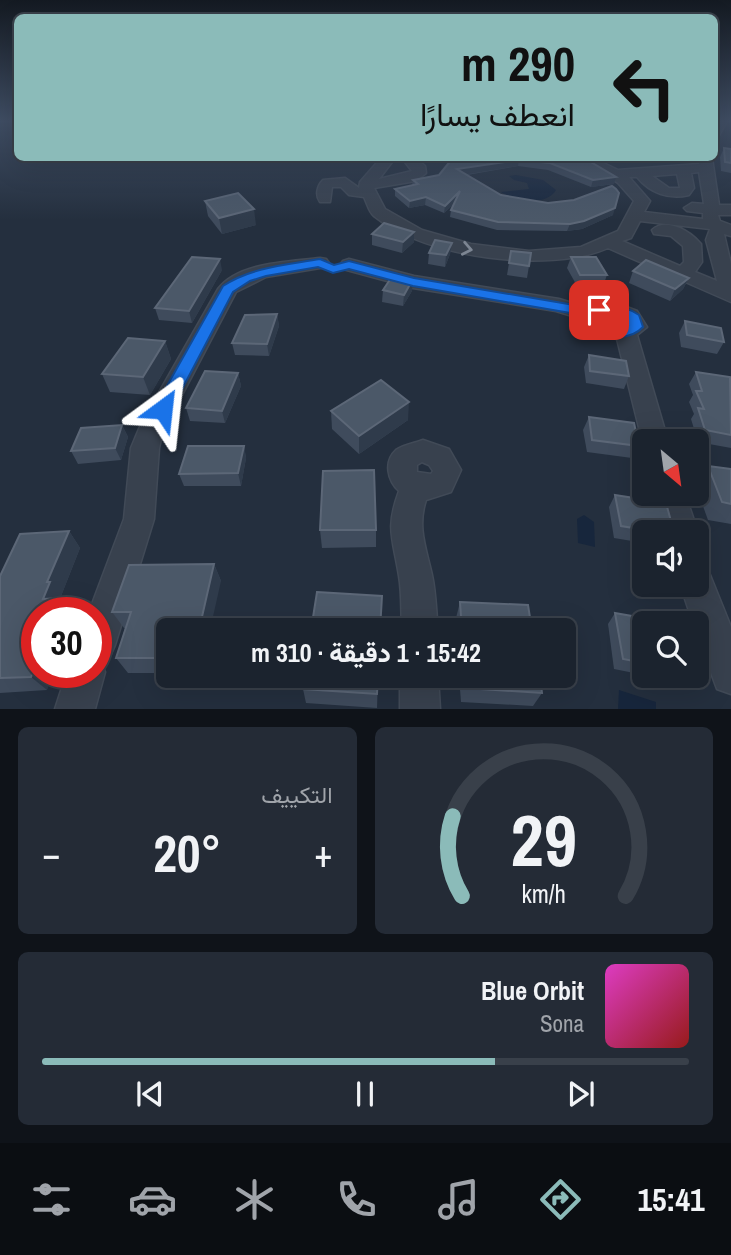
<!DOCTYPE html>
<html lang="ar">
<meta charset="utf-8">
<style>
:root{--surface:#1b232e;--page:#242b36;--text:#f1f3f6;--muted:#a0a4aa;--line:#39404a;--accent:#8bbbb9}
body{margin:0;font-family:"Archivo Narrow",Vazirmatn,sans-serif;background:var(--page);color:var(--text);direction:rtl;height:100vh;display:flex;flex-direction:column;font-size:26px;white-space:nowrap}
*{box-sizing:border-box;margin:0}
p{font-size:23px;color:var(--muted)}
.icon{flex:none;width:38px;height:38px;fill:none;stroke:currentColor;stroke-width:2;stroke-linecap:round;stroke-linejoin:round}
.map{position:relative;height:709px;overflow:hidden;direction:ltr}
.drawer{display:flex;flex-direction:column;gap:18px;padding:18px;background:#0f1319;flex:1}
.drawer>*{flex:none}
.guide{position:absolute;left:14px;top:14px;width:704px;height:147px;border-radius:10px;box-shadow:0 7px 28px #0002,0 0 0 2px var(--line);direction:rtl;background:#8bbbb9;color:#111;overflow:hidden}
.needle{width:46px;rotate:151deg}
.tools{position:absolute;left:632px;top:429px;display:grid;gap:14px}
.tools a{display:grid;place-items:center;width:77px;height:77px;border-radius:10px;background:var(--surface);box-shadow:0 7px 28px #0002,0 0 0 2px var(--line);font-size:35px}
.speed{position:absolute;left:21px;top:597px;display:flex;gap:14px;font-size:35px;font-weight:700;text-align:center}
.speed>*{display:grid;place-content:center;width:91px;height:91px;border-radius:50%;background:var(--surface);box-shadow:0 7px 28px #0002,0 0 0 2px var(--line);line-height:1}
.speed .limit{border:10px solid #d22;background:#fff;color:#111}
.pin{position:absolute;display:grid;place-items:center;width:60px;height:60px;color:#fff;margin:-30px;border-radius:14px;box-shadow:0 4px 10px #0006}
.me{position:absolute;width:77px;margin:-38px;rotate:30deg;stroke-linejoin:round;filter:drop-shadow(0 0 5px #0008)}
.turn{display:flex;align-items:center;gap:24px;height:147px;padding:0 28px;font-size:32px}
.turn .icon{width:91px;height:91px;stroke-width:2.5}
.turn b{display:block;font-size:49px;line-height:60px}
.big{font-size:52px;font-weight:800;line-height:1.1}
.drawer .card{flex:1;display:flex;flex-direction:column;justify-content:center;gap:10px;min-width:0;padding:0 24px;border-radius:10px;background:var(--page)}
.drawer .dial{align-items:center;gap:0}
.dial svg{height:182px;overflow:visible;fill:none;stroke:var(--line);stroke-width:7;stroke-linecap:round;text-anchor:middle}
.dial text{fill:var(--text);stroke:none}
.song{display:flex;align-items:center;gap:21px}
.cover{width:84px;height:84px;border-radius:10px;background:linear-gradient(135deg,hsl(310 70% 55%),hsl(0 70% 35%))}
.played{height:7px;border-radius:4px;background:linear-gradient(90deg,var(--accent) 70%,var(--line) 70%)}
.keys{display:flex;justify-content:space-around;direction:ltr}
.heat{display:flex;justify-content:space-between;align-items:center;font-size:38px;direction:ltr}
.drawer .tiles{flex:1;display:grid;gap:18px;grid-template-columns:1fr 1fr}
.card:last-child{grid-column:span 2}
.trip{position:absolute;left:156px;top:618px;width:420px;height:70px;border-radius:10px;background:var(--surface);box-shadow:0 7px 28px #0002,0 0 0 2px var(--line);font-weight:800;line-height:70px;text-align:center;direction:rtl}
.tabs{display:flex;height:112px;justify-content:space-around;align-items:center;background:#0b0e12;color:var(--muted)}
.tabs .icon{width:49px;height:49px}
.tabs .active{color:var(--accent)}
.tabs b{font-size:32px;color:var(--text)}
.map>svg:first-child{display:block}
</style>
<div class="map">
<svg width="731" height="709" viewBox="0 0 731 709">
<rect width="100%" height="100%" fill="#242f3e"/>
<g fill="#17263c">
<path d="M516,175L543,180L556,190C546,207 515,201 501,192L529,189L527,183L514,180L509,176Z"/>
<path d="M584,515L594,522L595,547L578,543L577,519Z"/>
<path d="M619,690L656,702V709H618Z"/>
</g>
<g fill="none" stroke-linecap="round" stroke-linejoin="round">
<g stroke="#414a57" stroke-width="3">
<g id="minor">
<path d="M716,121H727L718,137L714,138Z"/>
<path d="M381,158H395L379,179L412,171L402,158H416L425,166L426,173L416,181L374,188L385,209L422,230L471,244L529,251L581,247L618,231L634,201L618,183L577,158H593L618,170L699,164L700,158H712L719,205H731V215H718L720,221L731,225V236L724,234L731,264V302L608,248C549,274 425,258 374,216C369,212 367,203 364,197L349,195L341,187H332L330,202H320C315,195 317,186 323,180L345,178L359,188L360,182ZM699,172L704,204L692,203L684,208L687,211L703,213V219L644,212L650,201L629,177H637C650,193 669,200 689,195L694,188L691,173ZM677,174L680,188H669L652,176ZM640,221L710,229L706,240L717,281L695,272L702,262L701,244C690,231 666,217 652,230L654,234L671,236L683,246L684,262L680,266L622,241L631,238Z"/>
<path d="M320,258L326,259L329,263L326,267L266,277L236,292L163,431L159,448L154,519L115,645L109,658L101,662L105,672L95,709H55L67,672H96V612H89L124,519L131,448L141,424L218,289C239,262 289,262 320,258Z"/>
<path d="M349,259L414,276L559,299L589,308L606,302L616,303L637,311L647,327L637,335L668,441H644V448L617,339L598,334L585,320L556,311L413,288L343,269L340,265L343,261ZM607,314L618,317L625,324L615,325L605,318Z"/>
<path d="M423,440L449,449L461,470L451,492L426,500C417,527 426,548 432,575C436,593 436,612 438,630H402C401,612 402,593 399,576C393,538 385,529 399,491C388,481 383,462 396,450C403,445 415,443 423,440ZM422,462L429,465L433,471L431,474L417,472V465Z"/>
<path d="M655,494H685L698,532L696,535V532H666Z"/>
<path d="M696,566L708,570L731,627V694L717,689L696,632V623H693L680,584H696Z"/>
<path d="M400,676H438L440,709H400Z"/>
</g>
</g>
<use href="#minor" fill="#38414e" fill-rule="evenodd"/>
</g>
<g fill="#3f4b5c">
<path d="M724,148L731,149V173L721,171L720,157Z"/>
<path d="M440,158H584L614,184L591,187L548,170L518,166L467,175L501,195L613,215L582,229L567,231L497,230L450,217L451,210L454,204L444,213L425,205L409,208L395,196V189L412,185L413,180L439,175L448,164Z"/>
<path d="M205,201L256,225L222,234L208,216Z"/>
<path d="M414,232V242L402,253L372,245V234Z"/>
<path d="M452,243L450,254L445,267L428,264L429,253Z"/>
<path d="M511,251L529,266L527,278L507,275Z"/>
<path d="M571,257L607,275L603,286H577L567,268Z"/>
<path d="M222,270L192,323L159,320L155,308Z"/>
<path d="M633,271L689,278L683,289L670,301L629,283Z"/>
<path d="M413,279L412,291L403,306L382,302L383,290Z"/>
<path d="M277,314L279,326L269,356L235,355L232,343Z"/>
<path d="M685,321L724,342L717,354L681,347L679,333Z"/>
<path d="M165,341L171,359L150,395L110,392L102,374Z"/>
<path d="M589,355L629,376L624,389L586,383L584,367Z"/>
<path d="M696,372L731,379V448L698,442L691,419L694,414L689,402L693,395L689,384Z"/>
<path d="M238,373L241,386L225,423L190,421L186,408Z"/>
<path d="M331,411L408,420L359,454L332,429Z"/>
<path d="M589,417L639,446L632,458L587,452L583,430Z"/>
<path d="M122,425L128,437L121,460L78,464L71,451Z"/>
<path d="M244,446L246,458L241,486H184L179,474Z"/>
<path d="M708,466L731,469V524L708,520L696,487V483Z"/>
<path d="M615,495L674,532H644V543L614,538L609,507Z"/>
<path d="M320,530H376V547L322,548Z"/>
<path d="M69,531L80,548L61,596L63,598L47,690L0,693V576Z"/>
<path d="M214,564L221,581L168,630V673H128L116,658L125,628H124L112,612Z"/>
<path d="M460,602L532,630H456V618Z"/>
<path d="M615,613L644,623V675L614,669L608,624Z"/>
<path d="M378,676L377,708L306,703L303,689Z"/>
<path d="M459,676H540L542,693L533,706L461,702Z"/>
<path d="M647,676H678L673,680Z"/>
</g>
<g fill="#2f3b4b">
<path d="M519,160L518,166L457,176V169Z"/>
<path d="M616,177L614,184L591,187L593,180Z"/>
<path d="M460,191L459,199L444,213L445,206Z"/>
<path d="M426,197L425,205L409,208L410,201Z"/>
<path d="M615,208L613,215L582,229L567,231L570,224Z"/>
<path d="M254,209L256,225L222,234L219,218Z"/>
<path d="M414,232V242L402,253L403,242Z"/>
<path d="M452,243L450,254L445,267L446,255Z"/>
<path d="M220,259L222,270L192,323L189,311Z"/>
<path d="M689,278L683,289L670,301L675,289Z"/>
<path d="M413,279L412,291L403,306L404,295Z"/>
<path d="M277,314L279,326L269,356L267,344Z"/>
<path d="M165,341L171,359L150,395L143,377Z"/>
<path d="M238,373L241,386L225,423L222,411Z"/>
<path d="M409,402L408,420L359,454V436Z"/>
<path d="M122,425L128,437L121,460L115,448Z"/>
<path d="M244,446L246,458L241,486L238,473Z"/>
<path d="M69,531L80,548L61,596L63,598L62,599L73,612H55L43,599L47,582Z"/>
<path d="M214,564L221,581L210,630H199Z"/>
<path d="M37,662V672H53L47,690L31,677Z"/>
</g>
<g fill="#4b5868" stroke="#5c6777" stroke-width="2">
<path d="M724,148L731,149V163L725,162Z"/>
<path d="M450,158H584L616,177L593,180L550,163L519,160L457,169L501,195L548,203L574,200L612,186L616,189L619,193L615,208L584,221L570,224L498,222L451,210L460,191L445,206L426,197L410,201L395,189L418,184L413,180L439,175L452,159Z"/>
<path d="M238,193L254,209L219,218L205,201Z"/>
<path d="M384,223L414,232L403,242L372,234Z"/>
<path d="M435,240L452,243L446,255L429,253Z"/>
<path d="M511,251L531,253L529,266L509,263Z"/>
<path d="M192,257L220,259L189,311L155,308Z"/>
<path d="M571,257H596L607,275H580Z"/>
<path d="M646,260L689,278L675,289L633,271Z"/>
<path d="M393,275L413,279L404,295L383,290Z"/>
<path d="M277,314L267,344L232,343L245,315Z"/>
<path d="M685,321L721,328L724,342L687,335Z"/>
<path d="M128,338L165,341L143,377L102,374Z"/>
<path d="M589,355L626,361L629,376L590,371Z"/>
<path d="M205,371L238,373L222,411L186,408Z"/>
<path d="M696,372L730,377L731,435L705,430L698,408L704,409L696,391H702Z"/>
<path d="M381,380L409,402L359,436L331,411Z"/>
<path d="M589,417L634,423L639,446L592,440Z"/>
<path d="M122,425L115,448L71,451L81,428Z"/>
<path d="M188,446H244L238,473L179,474Z"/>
<path d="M708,466L731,469V504L722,502Z"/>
<path d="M374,470L376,530H320L323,471Z"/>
<path d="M615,495L666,503L674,532H659L621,526Z"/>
<path d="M69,531L47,582H50L43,599L61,598L56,612H37V662L31,677L0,678V576L20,534Z"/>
<path d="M214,564L199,630H168V658H116L131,612H112L129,565Z"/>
<path d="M317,592L382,596L380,630H311Z"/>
<path d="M460,602L528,605L532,630H462Z"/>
<path d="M615,613L672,623H644V663L623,659Z"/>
<path d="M305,676H378L377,694L303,689Z"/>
<path d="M465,676H540L542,693L466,688Z"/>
</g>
<defs><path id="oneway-chevron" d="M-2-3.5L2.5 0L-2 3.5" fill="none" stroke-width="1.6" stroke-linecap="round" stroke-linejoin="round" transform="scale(1.75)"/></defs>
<use stroke="#7c8592" href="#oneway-chevron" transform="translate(467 249) rotate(11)"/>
<linearGradient id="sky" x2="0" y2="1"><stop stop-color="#141a22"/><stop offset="0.55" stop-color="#3f4d63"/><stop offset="1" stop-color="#3f4d63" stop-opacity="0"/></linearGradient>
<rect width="731" height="220" fill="url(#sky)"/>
<path fill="#1a73e8" stroke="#114b97" stroke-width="2" fill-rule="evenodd" d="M320,259L334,265L349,261L414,278L580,306L593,311L594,307C611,303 625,306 639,315L643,327C631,340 607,340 594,328C587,322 585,318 576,314L413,286L349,269L333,273L318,267L266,276L250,281L233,292L169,414H156L154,409L223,286C252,267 286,265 320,259ZM599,314L618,315L627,320L628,325C616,331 605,323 599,314Z"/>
</svg>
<div class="tools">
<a><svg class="needle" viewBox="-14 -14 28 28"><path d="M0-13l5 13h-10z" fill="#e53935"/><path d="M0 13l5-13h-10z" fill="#a0a4aa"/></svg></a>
<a><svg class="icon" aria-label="sound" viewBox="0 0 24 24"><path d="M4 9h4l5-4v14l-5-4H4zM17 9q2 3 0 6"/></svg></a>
<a><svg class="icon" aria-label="search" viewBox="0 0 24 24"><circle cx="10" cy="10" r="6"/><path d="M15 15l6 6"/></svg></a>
</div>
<div class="speed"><div class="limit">30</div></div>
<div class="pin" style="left:599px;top:310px;background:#d93025"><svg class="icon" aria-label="arrive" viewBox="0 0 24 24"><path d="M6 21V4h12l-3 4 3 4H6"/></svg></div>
<svg class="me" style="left:163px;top:409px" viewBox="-20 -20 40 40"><path d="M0-17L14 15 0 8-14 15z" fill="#1a73e8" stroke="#fff" stroke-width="4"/></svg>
<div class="trip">15:42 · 1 دقيقة · 310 m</div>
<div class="guide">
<div class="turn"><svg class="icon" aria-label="left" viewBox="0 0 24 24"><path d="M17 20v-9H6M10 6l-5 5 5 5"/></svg><div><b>290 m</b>انعطف يسارًا</div></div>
</div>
</div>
<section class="drawer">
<div class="tiles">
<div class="card dial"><svg viewBox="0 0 100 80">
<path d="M14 69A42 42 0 1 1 86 69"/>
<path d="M14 69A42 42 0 0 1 10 34" stroke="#8bbbb9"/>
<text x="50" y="56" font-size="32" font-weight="700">29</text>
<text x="50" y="72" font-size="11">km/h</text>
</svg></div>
<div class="card"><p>التكييف</p>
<div class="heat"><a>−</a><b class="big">20°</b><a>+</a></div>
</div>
<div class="card">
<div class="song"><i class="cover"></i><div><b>Blue Orbit</b><p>Sona</p></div></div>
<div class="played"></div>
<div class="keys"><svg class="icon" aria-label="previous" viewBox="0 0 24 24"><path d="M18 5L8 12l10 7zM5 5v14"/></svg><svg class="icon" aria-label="pause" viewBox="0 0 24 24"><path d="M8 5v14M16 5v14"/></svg><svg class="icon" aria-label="next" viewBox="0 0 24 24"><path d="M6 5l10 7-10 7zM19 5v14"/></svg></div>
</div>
</div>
</section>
<nav class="tabs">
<b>15:41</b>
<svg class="icon active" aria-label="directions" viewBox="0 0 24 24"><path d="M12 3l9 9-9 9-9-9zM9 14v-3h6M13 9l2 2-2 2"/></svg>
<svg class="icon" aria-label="music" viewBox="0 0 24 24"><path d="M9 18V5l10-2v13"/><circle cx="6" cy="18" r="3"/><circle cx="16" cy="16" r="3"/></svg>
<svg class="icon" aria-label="phone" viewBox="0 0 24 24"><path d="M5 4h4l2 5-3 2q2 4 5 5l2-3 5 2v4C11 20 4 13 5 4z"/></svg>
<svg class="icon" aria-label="climate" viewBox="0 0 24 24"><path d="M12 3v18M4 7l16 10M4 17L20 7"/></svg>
<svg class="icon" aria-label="car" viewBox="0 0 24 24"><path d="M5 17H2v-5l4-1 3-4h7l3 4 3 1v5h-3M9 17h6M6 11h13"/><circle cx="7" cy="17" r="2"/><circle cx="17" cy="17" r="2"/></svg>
<svg class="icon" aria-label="filters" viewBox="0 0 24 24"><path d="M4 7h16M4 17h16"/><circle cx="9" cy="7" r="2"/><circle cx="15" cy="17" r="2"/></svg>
</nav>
